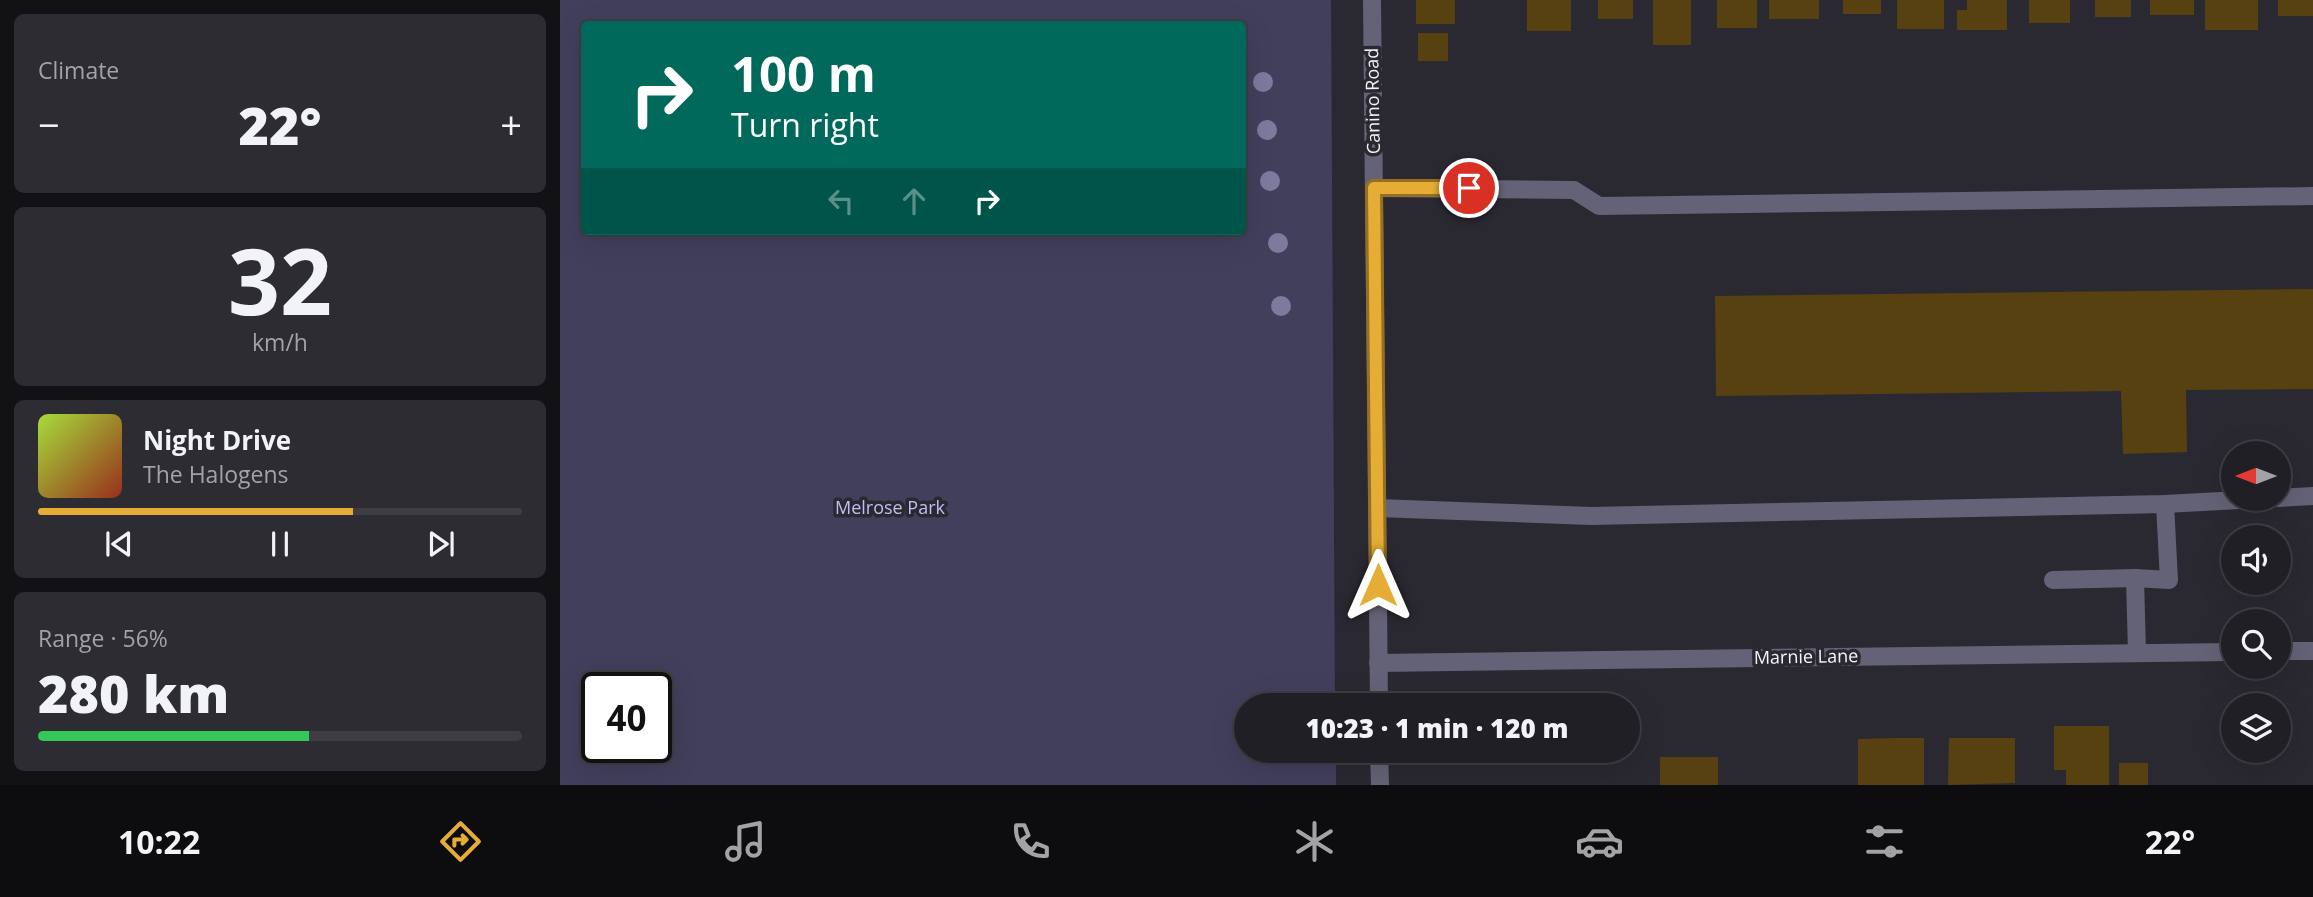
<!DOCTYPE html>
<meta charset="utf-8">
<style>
:root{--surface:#201f25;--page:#2d2c32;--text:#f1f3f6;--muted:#a2a2a7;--line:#3d3d42;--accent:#e5ad35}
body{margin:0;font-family:"Open Sans",sans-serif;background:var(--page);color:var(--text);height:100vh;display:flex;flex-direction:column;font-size:26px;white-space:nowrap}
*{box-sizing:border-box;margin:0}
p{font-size:23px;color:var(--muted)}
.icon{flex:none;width:38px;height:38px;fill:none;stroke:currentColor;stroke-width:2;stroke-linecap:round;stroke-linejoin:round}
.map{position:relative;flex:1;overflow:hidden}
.drawer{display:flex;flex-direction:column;gap:14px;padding:14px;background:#121114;width:560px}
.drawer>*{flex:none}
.top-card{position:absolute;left:21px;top:21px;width:665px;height:214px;border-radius:7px;box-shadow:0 7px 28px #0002,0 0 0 2px var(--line);background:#00695c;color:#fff;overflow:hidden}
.needle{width:46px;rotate:270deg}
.tools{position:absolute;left:1661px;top:441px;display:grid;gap:14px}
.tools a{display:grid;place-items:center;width:70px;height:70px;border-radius:50%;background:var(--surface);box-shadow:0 7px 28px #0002,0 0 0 2px var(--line);font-size:35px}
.speed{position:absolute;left:21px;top:672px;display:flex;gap:14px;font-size:35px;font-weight:700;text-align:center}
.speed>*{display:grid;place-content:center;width:91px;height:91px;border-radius:50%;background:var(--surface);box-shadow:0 7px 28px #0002,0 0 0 2px var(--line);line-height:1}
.speed .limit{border:4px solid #111;border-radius:10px;background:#fff;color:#111}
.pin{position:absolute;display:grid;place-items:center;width:60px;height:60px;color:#fff;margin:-30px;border:4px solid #fff;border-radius:50%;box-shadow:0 2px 7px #0007}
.me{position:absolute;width:77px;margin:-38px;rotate:0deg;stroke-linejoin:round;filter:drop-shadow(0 0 5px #0008)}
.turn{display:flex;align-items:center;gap:24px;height:147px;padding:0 35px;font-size:32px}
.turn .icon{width:91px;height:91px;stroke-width:2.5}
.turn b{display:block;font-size:49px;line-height:60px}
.lanes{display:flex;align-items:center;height:66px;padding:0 35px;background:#0003;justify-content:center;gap:35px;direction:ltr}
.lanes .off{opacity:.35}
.big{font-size:52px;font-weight:800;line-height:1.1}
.drawer .widget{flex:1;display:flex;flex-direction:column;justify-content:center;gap:10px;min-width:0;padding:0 24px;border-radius:10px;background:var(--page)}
.drawer .dial{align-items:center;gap:0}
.dial b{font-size:91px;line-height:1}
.song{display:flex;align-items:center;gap:21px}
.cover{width:84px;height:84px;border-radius:10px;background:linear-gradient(135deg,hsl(80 70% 55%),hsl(10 70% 35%))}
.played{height:7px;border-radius:4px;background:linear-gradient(90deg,var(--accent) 65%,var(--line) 65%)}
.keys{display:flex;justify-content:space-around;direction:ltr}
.heat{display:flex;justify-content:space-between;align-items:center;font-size:38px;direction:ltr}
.charge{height:10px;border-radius:5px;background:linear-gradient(90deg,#34c759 56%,var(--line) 0)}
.trip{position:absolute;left:674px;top:693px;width:406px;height:70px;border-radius:35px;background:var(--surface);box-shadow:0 7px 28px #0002,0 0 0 2px var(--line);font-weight:800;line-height:70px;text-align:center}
.tabs{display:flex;height:112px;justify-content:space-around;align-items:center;background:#0d0c0f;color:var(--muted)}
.tabs .icon{width:49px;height:49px}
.tabs .current{color:var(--accent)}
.tabs b{font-size:32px;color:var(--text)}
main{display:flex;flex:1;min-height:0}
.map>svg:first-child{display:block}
</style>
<main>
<section class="drawer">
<div class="widget"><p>Climate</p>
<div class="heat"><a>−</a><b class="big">22°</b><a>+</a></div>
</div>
<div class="widget dial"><b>32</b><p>km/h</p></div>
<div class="widget">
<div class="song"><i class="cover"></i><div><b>Night Drive</b><p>The Halogens</p></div></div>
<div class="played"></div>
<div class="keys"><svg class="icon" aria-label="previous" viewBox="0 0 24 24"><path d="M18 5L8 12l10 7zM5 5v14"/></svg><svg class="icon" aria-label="pause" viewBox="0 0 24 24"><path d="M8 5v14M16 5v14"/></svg><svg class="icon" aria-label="next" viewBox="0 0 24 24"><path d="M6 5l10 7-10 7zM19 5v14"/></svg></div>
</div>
<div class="widget"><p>Range · 56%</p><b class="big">280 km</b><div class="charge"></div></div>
</section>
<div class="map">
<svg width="1753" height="785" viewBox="0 0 1753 785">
<rect width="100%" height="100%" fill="#2a2931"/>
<path fill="#423f5c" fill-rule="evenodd" d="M0,0H771L775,705H686V751H776V785H0ZM24,24H682V231H24ZM37,688H96V747H37Z"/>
<g fill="#584111">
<rect x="856" y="0" width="39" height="24"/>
<rect x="967" y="0" width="44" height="31"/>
<rect x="1038" y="0" width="35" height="19"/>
<rect x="1093" y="0" width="38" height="45"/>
<rect x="1157" y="0" width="40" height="28"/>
<rect x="1209" y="0" width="50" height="19"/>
<rect x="1283" y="0" width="38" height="14"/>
<rect x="1337" y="0" width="47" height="29"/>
<path d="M1407,0H1447V30H1397V10H1407Z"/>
<rect x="1469" y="0" width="41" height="23"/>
<rect x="1535" y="0" width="36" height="17"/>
<rect x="1590" y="0" width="44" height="15"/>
<rect x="1645" y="0" width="53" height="30"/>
<rect x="1718" y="0" width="35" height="16"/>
<rect x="858" y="33" width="30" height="28"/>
<path d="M1753,289V389L1626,390L1627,452L1563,454L1561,391L1156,396L1155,296Z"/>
<path d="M1494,726H1549V785H1506V770H1494Z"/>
<path d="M1335,738H1364V785H1298V739Z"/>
<path d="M1389,738H1455V783L1388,785Z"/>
<rect x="1100" y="757" width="58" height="28"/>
<rect x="1559" y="763" width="29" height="22"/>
</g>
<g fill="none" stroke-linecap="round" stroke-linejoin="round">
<g stroke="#646276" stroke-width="18">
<path d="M812,0L819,705"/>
<path d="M814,188L1014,190L1039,206L1753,196"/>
<path d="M1718,498L1753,496"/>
<path d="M818,508L1031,516L1605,504L1698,499"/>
<path d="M1575,578L1609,580L1605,504"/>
<path d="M1493,580L1575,578L1577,653"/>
<path d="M1718,651H1753"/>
<path d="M818,663L1673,652"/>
<path d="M819,751L820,785"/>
</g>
</g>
<g fill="#7c7a9d">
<circle cx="703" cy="82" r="10"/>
<circle cx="707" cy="130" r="10"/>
<circle cx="710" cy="181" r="10"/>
<circle cx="718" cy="243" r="10"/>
<circle cx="721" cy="306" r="10"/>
</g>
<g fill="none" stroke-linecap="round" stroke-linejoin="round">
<g stroke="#957022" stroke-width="18">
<path id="route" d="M818,585L814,188H909"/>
</g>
<use href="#route" stroke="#e5ad35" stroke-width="12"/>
</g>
<g text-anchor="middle" stroke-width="7" stroke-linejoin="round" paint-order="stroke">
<g font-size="18" fill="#f3f3f8" stroke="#2a2931">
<text transform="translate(813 101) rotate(-91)" y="6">Canino Road</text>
<text transform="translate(1246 657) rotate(-1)" y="6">Marnie Lane</text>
</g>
<g font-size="18" fill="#c0bcf5" stroke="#2a2931">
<text x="330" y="514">Melrose Park</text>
</g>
</g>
</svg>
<div class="tools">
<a><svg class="needle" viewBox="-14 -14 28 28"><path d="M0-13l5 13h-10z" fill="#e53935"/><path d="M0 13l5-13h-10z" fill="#a2a2a7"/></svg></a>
<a><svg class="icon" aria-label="sound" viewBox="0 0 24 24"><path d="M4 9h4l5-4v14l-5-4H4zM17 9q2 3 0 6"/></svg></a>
<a><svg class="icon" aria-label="search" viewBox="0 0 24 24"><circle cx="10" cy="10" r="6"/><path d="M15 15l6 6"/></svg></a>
<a><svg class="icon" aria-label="layers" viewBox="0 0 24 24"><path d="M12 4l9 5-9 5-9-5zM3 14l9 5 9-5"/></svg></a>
</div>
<div class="speed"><div class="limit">40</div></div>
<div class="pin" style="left:909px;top:188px;background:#d93025"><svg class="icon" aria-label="arrive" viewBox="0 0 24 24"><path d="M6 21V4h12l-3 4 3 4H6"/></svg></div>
<svg class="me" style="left:818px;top:585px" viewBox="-20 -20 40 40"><path d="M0-17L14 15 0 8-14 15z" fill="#e5ad35" stroke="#fff" stroke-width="4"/></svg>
<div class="trip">10:23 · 1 min · 120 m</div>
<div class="top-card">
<div class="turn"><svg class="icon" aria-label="right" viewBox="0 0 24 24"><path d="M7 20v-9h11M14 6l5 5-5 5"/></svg><div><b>100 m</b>Turn right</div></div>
<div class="lanes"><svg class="icon off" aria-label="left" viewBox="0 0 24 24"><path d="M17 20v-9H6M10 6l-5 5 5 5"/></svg><svg class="icon off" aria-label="ahead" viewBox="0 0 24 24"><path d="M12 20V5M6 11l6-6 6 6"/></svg><svg class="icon" aria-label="right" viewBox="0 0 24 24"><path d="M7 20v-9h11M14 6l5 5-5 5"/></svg></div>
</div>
</div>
</main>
<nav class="tabs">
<b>10:22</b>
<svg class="icon current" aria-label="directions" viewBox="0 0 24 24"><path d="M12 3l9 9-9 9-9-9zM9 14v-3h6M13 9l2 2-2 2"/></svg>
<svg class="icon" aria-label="music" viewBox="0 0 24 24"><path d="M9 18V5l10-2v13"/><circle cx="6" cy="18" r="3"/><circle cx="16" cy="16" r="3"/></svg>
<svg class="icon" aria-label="phone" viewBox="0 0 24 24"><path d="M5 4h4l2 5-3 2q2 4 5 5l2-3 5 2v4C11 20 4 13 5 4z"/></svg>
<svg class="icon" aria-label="climate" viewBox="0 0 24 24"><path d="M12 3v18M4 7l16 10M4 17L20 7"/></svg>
<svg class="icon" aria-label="car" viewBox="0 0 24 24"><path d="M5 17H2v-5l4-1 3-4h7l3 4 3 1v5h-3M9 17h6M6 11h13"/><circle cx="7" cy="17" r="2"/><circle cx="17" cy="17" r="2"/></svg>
<svg class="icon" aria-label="filters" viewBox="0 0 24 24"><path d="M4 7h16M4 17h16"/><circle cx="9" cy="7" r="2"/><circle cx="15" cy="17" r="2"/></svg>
<b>22°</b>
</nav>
